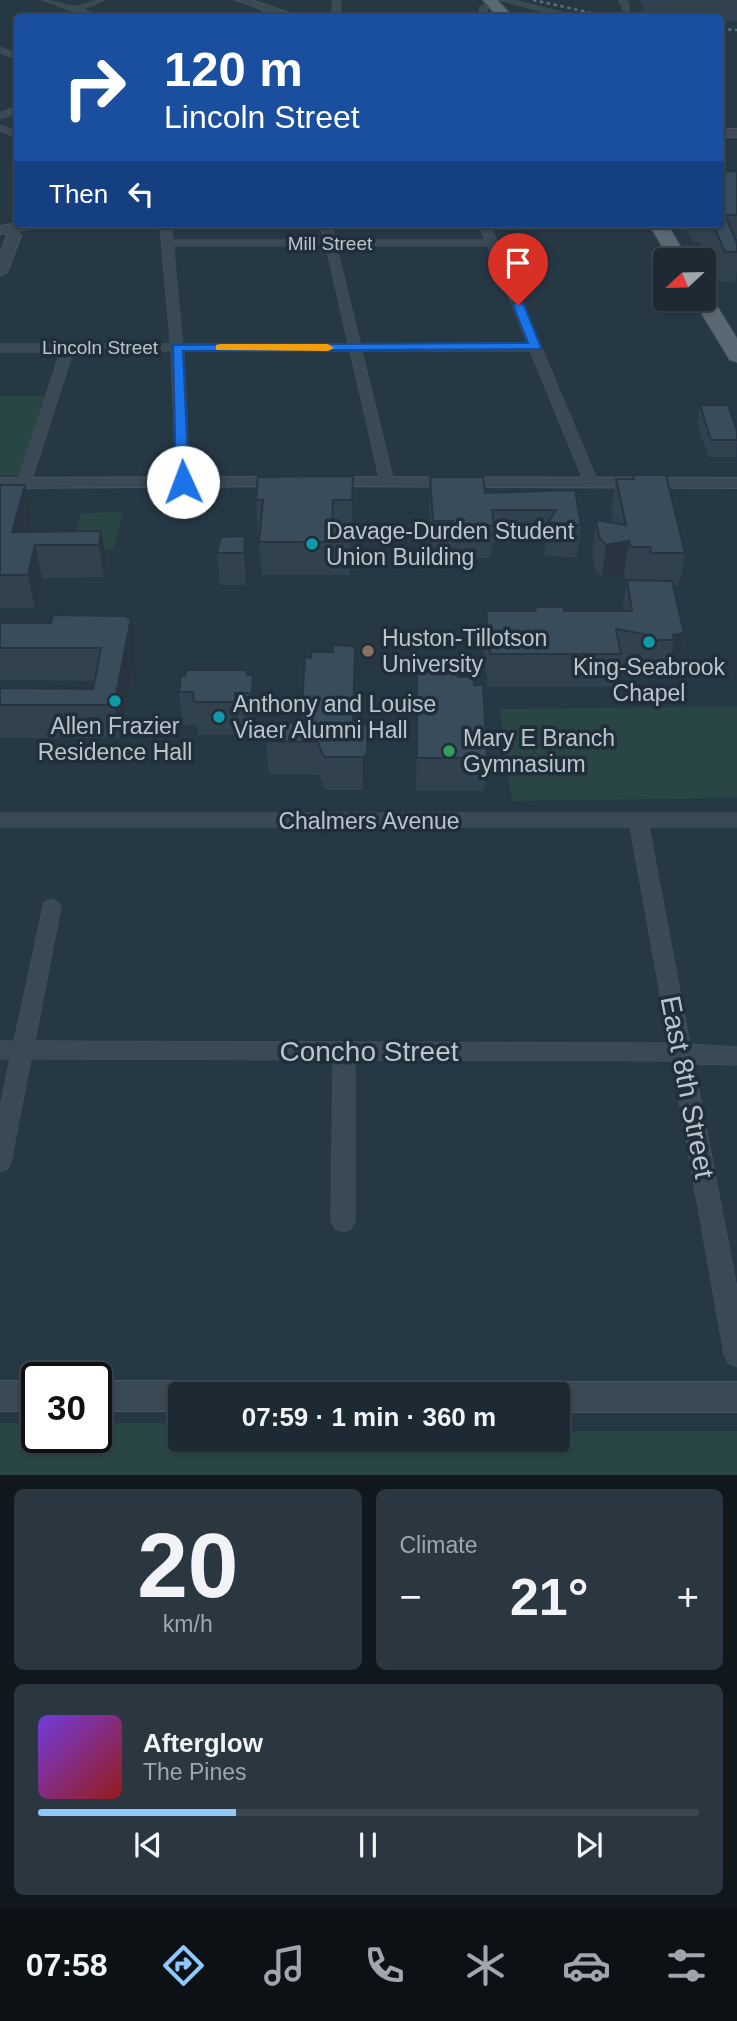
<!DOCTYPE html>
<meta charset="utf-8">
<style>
:root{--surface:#1d2a34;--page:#2a3640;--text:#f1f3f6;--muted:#a0a7ac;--line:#3b464f;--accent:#91c8fb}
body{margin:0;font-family:Helvetica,sans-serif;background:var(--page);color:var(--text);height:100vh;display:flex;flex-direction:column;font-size:26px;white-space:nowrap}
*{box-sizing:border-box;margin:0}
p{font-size:23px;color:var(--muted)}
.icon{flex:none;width:38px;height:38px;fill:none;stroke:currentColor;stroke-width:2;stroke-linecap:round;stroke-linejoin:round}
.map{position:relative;height:1475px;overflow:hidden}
.drawer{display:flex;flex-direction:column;gap:14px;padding:14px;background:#10171d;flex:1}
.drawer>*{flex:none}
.banner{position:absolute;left:14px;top:14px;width:710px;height:214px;border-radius:7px;box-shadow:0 2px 5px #0004,0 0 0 2px var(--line);background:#1a4fa0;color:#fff;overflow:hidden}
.needle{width:46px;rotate:248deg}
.controls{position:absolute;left:653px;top:248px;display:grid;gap:14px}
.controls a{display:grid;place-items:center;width:63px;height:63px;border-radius:7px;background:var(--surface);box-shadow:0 2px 5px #0004,0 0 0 2px var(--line);font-size:35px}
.speed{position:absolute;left:21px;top:1362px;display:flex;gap:14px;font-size:35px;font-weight:700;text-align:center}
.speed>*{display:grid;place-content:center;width:91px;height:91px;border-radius:50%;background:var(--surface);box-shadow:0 2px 5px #0004,0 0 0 2px var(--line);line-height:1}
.speed .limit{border:4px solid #111;border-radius:10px;background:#fff;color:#111}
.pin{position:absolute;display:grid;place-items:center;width:60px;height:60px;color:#fff;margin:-72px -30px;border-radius:50% 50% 50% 0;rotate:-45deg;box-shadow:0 0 7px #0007}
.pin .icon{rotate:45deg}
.me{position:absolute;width:77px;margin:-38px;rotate:358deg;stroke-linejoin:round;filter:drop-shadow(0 0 5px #0008)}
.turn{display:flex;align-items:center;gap:24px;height:147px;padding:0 35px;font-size:32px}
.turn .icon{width:91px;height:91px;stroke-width:2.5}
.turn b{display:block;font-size:49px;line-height:60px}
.then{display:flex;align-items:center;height:66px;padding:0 35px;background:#0003;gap:14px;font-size:26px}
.big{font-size:52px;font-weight:800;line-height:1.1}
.drawer .widget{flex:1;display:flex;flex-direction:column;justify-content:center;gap:10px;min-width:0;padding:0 24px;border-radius:10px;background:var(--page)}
.drawer .dial{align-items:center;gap:0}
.dial b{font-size:91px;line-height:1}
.song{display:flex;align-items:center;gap:21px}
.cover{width:84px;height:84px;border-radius:10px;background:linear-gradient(135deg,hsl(260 70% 55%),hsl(0 70% 35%))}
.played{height:7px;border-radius:4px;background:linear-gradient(90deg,var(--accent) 30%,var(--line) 30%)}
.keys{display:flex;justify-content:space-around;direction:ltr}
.heat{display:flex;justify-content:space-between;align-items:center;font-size:38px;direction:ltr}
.drawer .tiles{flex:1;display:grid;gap:14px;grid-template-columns:1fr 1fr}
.widget:last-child{grid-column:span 2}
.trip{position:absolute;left:168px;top:1382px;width:402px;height:70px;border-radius:7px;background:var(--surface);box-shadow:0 2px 5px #0004,0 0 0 2px var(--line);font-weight:800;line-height:70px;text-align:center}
.tabs{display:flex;height:112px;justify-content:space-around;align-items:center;background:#0c1115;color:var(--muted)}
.tabs .icon{width:49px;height:49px}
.tabs .on{color:var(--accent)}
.tabs b{font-size:32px;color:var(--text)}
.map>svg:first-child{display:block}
</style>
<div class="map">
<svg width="737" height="1475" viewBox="0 0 737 1475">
<rect width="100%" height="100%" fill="#273845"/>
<g fill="#294645">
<path d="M0,396H44L20,475H0Z"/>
<path d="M123,512L113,550H71L81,513Z"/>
<path d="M737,706V798L512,801L500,709Z"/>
<path d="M0,1423H37V1437H96V1423H180V1440H558V1431H737V1475H0Z"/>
</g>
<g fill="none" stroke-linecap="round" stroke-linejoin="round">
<g stroke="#485560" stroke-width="1">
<g id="minor">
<path d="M43,0C54,0 67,7 77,6C87,4 94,0 105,0L83,9L104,18H90Z"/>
<path d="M333,0H341L340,18H332Z"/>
<path d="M499,0H514L584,18H567Z"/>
<path d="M619,0H627L630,11H624Z"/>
<path d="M490,1L497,3L487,9L489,18H481L479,8Z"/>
<path d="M273,7L276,12L262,18H249Z"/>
<path d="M0,47L18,54V60L0,53Z"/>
<path d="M18,106V113L0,119V113Z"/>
<path d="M0,125L18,131V138L0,131Z"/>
<path d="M160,224H172L173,240H324L320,224H332L335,240H485L478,224H490L598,482L591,486L584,482L530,351H362L394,482L387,486L380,482L350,351H184L190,482L183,486L176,482L171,351L73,352L31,483L29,486H19L17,483L60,352H0V344H170ZM174,246H326L348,344H183ZM337,246H488L527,343L361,344Z"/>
<path d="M0,813H737V827H649L690,1044L737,1047V1065L694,1064L737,1288V1367L728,1363L724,1354L672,1061L355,1060V1221L351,1229L343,1232L335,1229L331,1221L333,1060L31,1059L11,1162L8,1169L0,1172V1107L10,1059H0V1041H14L44,902L51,899L58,902L61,907L35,1041L669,1043L630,827H0Z"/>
</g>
</g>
<g stroke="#485560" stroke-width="2">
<g id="tertiary">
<path d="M236,0H251L304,18H287Z"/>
<rect x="721" y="129" width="16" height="8"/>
<path d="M18,223L43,224L41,227L17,231L21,236L7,272L0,276V254L7,236L5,233L0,234V226Z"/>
<path d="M285,477L294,482L291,486L0,488V478Z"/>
<path d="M324,477L737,478V488L318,486L315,482Z"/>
<rect x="0" y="1381" width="37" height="30"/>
<path d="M96,1381H180L191,1385L195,1395H180V1411H96Z"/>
<path d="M558,1382H737V1412H558V1395H544L547,1386Z"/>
</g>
</g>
<g stroke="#485560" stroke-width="2">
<g id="primary">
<path d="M483,0H497L514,18H499Z"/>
<path d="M649,224H667L689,261H671Z"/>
<path d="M704,293L710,295L737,339V362L730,360L693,299H704Z"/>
</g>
</g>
<use href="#minor" fill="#3b4954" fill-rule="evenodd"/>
<use href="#tertiary" fill="#3b4954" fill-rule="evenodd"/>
<use href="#primary" fill="#5a6874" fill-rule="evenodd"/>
<g stroke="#5d6e7b" stroke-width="2.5" stroke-dasharray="3.5 3.5" stroke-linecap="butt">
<path d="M533,0L614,18"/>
<path d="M721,29L737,30"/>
</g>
</g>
<g fill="#31414e">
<path d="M640,0H737V21H721V18H646Z"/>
<path d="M737,171V271L735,282H719L710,257L704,258L699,242H694L682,224H721Z"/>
<path d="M700,405L737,431L736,457H708L697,422Z"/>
<path d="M633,475L685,553L679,585H673L677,665L669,667L668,673L643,672V668L619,663L615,687H488L483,644L486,611H535V607L564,611H622L627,580H644H625L624,573L602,578L595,569L592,553L596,520L614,523L611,511L616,479H632Z"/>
<path d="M353,476V532H350V575H262L259,542L260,532H258L256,500Z"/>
<path d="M430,477L485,493L575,490L581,525L577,558L544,555L546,542H492L491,558H452V553H432L429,509Z"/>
<path d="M0,485H25L32,517L28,532L101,531L107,564L104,577L42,578L35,608H0Z"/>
<path d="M245,536L248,569L246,585H220L217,553Z"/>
<path d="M128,616L129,618H131L136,651L120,738H0V688L93,689L95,681L0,680V623H51Z"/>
<path d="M417,671L458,677L474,685L487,758L484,791H416Z"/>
<path d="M248,675H253L255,708L254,726H238V735H198L197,725H183L179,692Z"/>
<path d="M355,678L354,721L368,726L367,787L363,790H327L324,788L319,775L269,774L266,741L301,723Z"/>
</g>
<g fill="#283540">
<path d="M353,476V532L352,500Z"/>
<path d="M25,485L32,517L19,564L12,532Z"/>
<path d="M101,531L107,564L104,577L99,545Z"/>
<path d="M245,536L248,569L246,585L244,553Z"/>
<path d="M629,541L624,573L602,578L606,545Z"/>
<path d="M35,545L42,578L35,608L28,575Z"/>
<path d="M128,616L130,624L131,618L136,651L120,738L114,705Z"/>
<path d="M684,633L677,665L669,667L674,640L673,635Z"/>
<path d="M355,646V678L353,753V720Z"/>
<path d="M253,675L255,708L254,726L252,693Z"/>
<path d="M235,693L238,726V735L235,702Z"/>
<path d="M368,726L367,787L363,790V757Z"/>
</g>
<g fill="#394c5b" stroke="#283540" stroke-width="2">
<path d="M737,171V215H725L737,243V252H725L715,229H709L708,224H721V172Z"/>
<path d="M700,405H728L737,431V440H711Z"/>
<path d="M633,475H666L685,553H651L650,547H631L629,541L606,545L599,537L596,520L626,525L616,479H634Z"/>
<path d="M353,476L352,500H333L332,527H350V542H259L263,500H256L258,477Z"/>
<path d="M430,477H483L485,493L575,490L581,525L548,522L556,510H492L494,526H454L453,521H433Z"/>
<path d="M0,485H25L12,532L101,531L99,545H35L28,575H0Z"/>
<path d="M245,536L244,553H217L221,537Z"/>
<path d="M627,580L672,581L684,633L673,635L674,640H650L649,635L616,629L621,654H490L486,611H536L535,607H563L564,611H632Z"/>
<path d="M53,615L128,616V618H131L114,705H0V688L93,689L101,648H0V623H51Z"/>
<path d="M333,645L355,646L353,720L368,726L367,754L363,757H326L323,755L318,742L266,741L268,723H301L305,657L311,658V652H333Z"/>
<path d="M186,670H247V675H253L252,693H235V702H194L193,692H179L181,676H185Z"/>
<path d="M417,671L458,672V677H474V685H483L487,758H417Z"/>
</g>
<path fill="#1a73e8" stroke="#114b97" stroke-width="2" d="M518,302L524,305L541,347L540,349L183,351L189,482L183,486L176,482L173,345L528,343L513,305Z"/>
<path fill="#f59e0b" d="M220,344H328L334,348L328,351L216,350V345Z"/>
<g fill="#0f9aa8" stroke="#202e3a" stroke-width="2.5">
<circle cx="312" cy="544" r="7"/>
<circle cx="649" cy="642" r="7"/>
<circle cx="115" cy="701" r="7"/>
<circle cx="219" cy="717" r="7"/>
</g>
<circle fill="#8d6e63" stroke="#202e3a" stroke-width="2.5" cx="368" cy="651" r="7"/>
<circle fill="#2e9e5b" stroke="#202e3a" stroke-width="2.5" cx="449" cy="751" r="7"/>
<g text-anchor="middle" stroke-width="7" stroke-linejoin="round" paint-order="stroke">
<g font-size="19" fill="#b9c4cd" stroke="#202e3a">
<text x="330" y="250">Mill Street</text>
<text x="100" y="354">Lincoln Street</text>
</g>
<g font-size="23" fill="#b9c4cd" stroke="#202e3a" text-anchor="start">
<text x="326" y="539">Davage-Durden Student<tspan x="326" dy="26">Union Building</tspan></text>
<text x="382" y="646">Huston-Tillotson<tspan x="382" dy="26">University</tspan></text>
<text x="649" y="675" text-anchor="middle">King-Seabrook<tspan x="649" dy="26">Chapel</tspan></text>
<text x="233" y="712">Anthony and Louise<tspan x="233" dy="26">Viaer Alumni Hall</tspan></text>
<text x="115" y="734" text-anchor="middle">Allen Frazier<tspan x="115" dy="26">Residence Hall</tspan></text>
<text x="463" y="746">Mary E Branch<tspan x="463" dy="26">Gymnasium</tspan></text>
</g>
<g font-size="23" fill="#b9c4cd" stroke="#202e3a">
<text x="369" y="829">Chalmers Avenue</text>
</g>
<g font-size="28" fill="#b9c4cd" stroke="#202e3a">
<text x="369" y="1061">Concho Street</text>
<text transform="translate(688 1087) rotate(79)" y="10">East 8th Street</text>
</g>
</g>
</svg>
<div class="controls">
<a><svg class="needle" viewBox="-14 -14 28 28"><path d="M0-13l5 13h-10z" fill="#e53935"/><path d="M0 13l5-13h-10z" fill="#a0a7ac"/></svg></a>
</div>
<div class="speed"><div class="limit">30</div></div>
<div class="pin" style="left:518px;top:305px;background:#d93025"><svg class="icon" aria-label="arrive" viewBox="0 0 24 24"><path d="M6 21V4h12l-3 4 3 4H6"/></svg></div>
<svg class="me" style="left:183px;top:482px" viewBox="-20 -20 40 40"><circle r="19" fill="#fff"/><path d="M0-13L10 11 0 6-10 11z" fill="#1a73e8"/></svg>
<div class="trip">07:59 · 1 min · 360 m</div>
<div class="banner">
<div class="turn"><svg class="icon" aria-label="right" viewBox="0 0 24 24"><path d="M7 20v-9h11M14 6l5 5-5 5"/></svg><div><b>120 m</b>Lincoln Street</div></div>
<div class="then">Then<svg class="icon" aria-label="left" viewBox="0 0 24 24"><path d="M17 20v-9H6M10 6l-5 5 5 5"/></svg></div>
</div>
</div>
<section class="drawer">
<div class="tiles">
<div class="widget dial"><b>20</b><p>km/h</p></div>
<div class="widget"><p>Climate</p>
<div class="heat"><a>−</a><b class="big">21°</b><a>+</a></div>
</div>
<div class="widget">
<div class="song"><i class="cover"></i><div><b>Afterglow</b><p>The Pines</p></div></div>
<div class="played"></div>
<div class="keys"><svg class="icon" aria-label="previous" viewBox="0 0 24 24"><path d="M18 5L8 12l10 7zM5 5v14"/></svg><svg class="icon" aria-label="pause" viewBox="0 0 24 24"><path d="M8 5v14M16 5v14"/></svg><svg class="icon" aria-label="next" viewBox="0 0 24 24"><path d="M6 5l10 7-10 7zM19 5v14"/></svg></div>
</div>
</div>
</section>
<nav class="tabs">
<b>07:58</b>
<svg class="icon on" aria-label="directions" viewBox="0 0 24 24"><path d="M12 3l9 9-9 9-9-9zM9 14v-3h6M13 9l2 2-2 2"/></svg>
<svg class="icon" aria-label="music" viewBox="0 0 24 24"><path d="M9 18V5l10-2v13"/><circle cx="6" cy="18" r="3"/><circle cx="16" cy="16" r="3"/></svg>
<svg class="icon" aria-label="phone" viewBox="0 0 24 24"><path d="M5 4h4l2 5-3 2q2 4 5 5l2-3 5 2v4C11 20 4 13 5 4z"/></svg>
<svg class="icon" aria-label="climate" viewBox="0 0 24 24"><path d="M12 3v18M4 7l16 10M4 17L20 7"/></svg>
<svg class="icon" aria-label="car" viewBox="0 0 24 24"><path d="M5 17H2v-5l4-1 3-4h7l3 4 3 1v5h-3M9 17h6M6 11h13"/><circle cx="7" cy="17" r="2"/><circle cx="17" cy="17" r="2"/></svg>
<svg class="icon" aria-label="filters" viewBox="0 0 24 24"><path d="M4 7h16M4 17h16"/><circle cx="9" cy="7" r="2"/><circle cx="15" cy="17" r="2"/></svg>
</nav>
